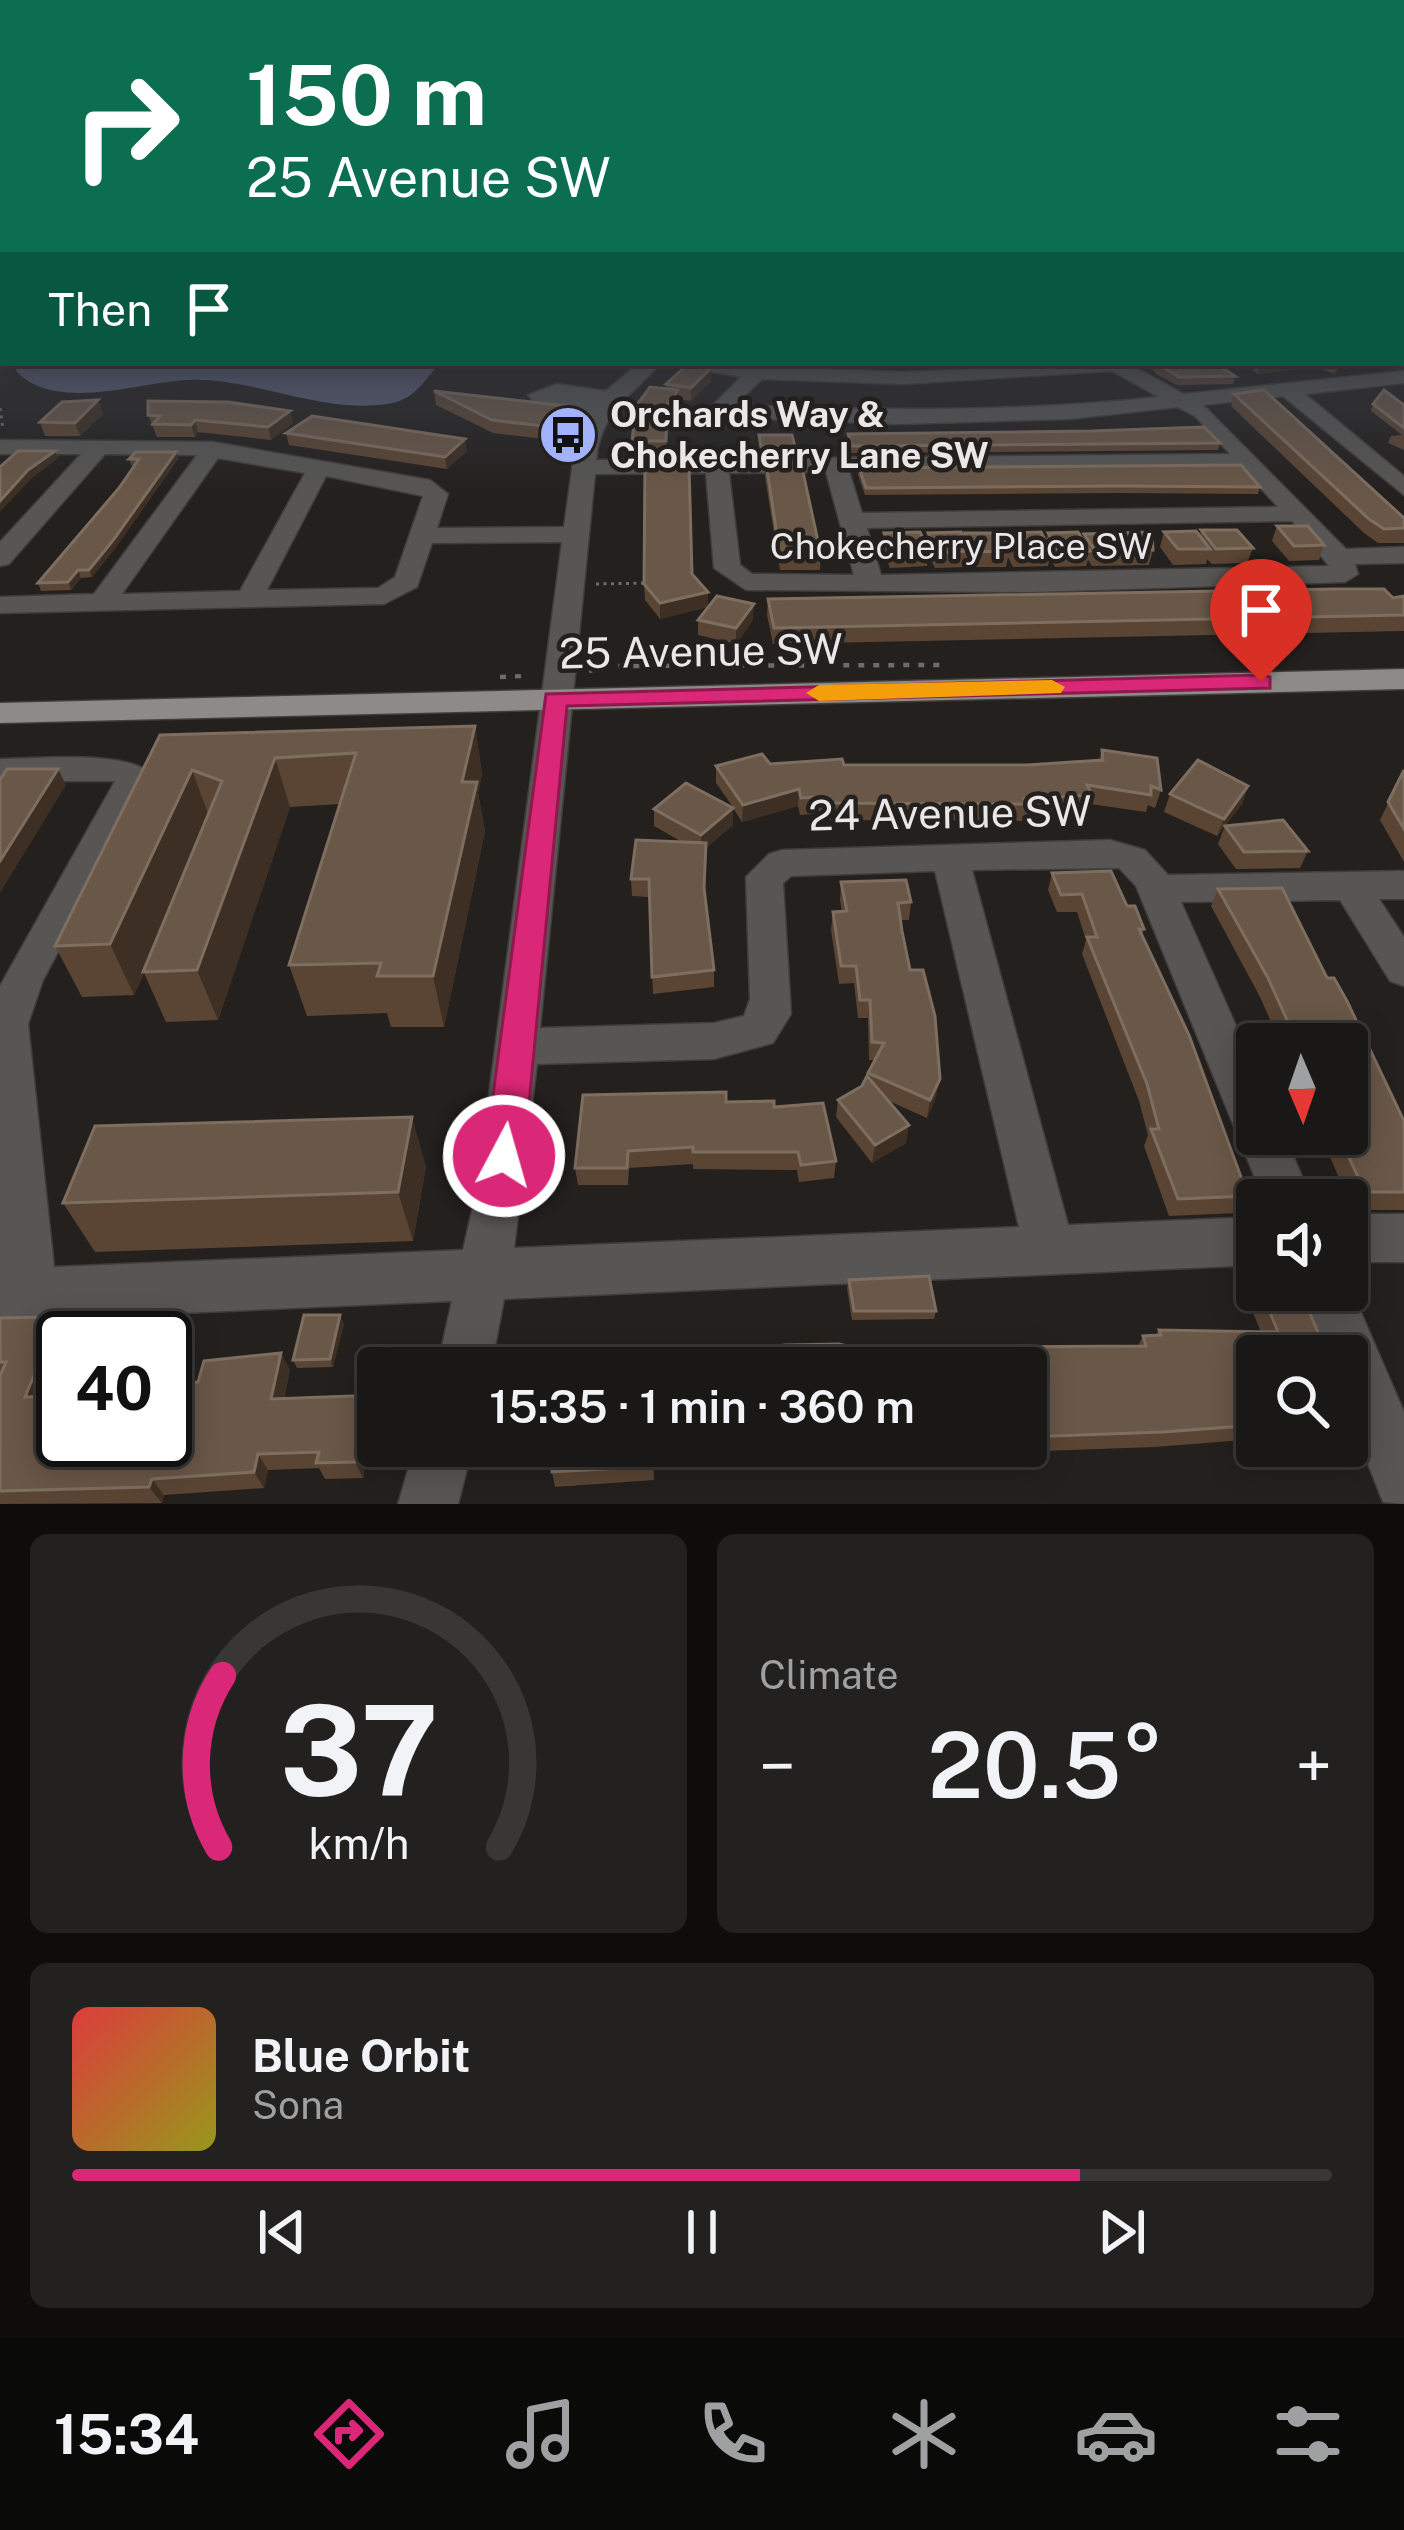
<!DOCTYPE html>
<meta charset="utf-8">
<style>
:root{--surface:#1a1816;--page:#23211f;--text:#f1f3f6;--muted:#9fa0a1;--line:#383735;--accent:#db2777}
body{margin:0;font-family:"Public Sans",sans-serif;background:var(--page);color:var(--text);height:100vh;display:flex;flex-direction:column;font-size:45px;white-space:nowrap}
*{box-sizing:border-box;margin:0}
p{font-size:39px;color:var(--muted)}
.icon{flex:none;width:66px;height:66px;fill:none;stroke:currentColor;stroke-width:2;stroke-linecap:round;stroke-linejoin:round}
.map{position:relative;height:1504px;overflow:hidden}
.side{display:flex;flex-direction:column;gap:30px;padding:30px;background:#0e0d0c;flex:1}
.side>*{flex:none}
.banner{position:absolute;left:0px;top:0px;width:1404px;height:366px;box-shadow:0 6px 30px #0003,0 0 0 3px var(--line);background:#0b6e4f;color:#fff;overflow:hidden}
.needle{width:78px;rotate:178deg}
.tools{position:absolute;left:1236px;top:1023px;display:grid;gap:24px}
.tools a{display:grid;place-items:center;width:132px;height:132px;border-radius:12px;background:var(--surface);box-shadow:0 6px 30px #0003,0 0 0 3px var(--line);font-size:60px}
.speed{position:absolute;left:36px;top:1311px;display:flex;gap:24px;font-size:60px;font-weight:700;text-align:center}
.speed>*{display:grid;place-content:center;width:156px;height:156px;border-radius:50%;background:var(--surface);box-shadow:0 6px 30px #0003,0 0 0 3px var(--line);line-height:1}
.speed .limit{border:6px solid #111;border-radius:18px;background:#fff;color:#111}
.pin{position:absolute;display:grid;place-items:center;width:102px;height:102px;color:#fff;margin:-123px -51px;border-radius:50% 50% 50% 0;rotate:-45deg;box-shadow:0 0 12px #0007}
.pin .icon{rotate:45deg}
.me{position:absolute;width:132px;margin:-66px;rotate:6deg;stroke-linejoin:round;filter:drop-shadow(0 0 9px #0008)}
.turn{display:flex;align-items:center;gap:42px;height:252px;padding:0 48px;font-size:54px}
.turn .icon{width:156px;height:156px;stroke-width:2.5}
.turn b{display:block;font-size:84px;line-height:102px}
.then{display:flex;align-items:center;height:114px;padding:0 48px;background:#0003;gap:24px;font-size:45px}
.big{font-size:90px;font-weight:600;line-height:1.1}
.side .widget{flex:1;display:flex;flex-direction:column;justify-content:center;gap:18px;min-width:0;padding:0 42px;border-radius:18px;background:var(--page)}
.side .dial{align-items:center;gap:0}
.dial svg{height:312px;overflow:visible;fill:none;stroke:var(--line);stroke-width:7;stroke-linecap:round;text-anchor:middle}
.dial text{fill:var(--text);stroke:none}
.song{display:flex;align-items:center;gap:36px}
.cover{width:144px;height:144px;border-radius:18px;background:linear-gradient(135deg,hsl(0 70% 55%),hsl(60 70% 35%))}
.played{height:12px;border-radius:6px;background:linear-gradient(90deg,var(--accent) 80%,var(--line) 80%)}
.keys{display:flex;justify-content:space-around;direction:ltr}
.heat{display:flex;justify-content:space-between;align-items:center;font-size:66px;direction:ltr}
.side .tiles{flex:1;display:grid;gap:30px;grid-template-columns:1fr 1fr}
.widget:last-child{grid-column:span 2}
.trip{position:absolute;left:357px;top:1347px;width:690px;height:120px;border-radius:12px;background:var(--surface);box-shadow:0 6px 30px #0003,0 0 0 3px var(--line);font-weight:600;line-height:120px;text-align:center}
.dock{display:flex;height:192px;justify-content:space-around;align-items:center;background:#0a0a09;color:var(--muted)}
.dock .icon{width:84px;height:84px}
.dock .on{color:var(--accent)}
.dock b{font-size:54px;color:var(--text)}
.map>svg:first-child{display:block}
</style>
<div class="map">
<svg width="1404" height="1504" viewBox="0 0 1404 1504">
<rect width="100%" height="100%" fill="#23201e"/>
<path fill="#585e77" d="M19,363H441C424,379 417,398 392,403C325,416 255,377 188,380C138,382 56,413 16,371Z"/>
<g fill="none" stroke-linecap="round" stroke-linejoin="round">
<g stroke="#3f3c3a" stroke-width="3">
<g id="minor">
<rect x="1401" y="301" width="3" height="10"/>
<rect x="1401" y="333" width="3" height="12"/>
<path d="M639,363H661C631,396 601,411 596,460L1230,454L1196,417L1178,407L1069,419L897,424L717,417L707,411L741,377L663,363L903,372L1143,363L1136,368L1184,394L1404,371V383L1305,394L1404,476V495L1283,396L1203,405L1346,549L1404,547V563L1355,564L1358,574L1345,582L1033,592L746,590L714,568L706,473L595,474L540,1028L714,1023L744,1016L750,999L746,877L769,854L782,850L1110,840L1145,850L1168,875L1404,871V899H1379L1404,937V986L1390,981L1340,900L1181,902L1257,1073V1134H1284L1312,1200H1264L1136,886L1119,868L972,870L1068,1225L1257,1217V1265L504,1299L491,1368H437L452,1301L0,1321V986L115,781H0V759C34,759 133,749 152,776L43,980L28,1024L54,1267L463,1250L476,1193L562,542L432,543L417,587L384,604L0,613V597L94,594L197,455L105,454L9,564L0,566V542L81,454H0V440L213,442L430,480L448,494L437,528L564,527L576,440L588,414L538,406L528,395L557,384L606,391ZM1112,371L1159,397C1017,412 877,411 735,405L762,379L903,384ZM218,458L305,473L240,591L122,594ZM1242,468L1278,507L862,513L849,471ZM826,472L854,575L752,574L740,565L729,473ZM326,476L423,496L395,577L378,588L267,590ZM1292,521L1329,566L881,575L867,528ZM935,871L1019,1227L514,1248L537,1064L714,1059L773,1043L791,1014L783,883L791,876Z"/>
<rect x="1347" y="1214" width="57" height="48"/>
<path d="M1347,1280L1404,1412V1504L1383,1502L1347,1411V1356H1325L1299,1290H1347Z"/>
<path d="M415,1446H473L458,1504H398Z"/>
</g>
</g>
<g stroke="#3f3c3a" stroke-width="3">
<path id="major" d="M1404,669V689L0,723V703Z"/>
</g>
<g stroke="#6e6b69" stroke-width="3" stroke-dasharray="3 4.5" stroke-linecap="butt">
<path d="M0,408L3,429"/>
<path d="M596,584L650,583"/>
</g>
<g stroke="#6e6b69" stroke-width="4.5" stroke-dasharray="6 9" stroke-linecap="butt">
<path d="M589,671L606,666L942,665"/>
<path d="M500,677L524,676"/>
</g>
<use href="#minor" fill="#575654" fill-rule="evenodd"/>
<use href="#major" fill="#8d8a87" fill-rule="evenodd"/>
</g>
<g fill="#5a4534">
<path d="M1404,340V368L1397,367L1391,363H1401V341Z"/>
<path d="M1147,363H1215L1235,376L1233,384L1177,385L1156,374Z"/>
<path d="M1246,363H1342L1334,374L1316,367L1257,374Z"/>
<path d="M711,368V381L691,401L678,399V403L668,418L666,455H633L632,441L666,388V384Z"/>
<path d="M434,391L568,419L554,440L493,433L436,405Z"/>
<path d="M1234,394L1404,518V543H1378L1364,533L1231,406Z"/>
<path d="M98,400L103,414L80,436H45L40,422Z"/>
<path d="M1373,404L1404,405V450L1388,443L1391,436L1402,435L1371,411Z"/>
<path d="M290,411L293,423L271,440L198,432L195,437H157L148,415Z"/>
<path d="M286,433L467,451L447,469L289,445Z"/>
<path d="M848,434L1220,443L1218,450L851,453L847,441Z"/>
<path d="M759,435L795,447V454H761Z"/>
<path d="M176,452L178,459L116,547L92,577L81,578L71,590L41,591L38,583L119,488L134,466H132L129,459Z"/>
<path d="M766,463L821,555L820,570H780L765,477Z"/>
<path d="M859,468L1260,487L1258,494L1117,493L865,495L858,475Z"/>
<path d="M1277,526L1324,545L1319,560L1289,561L1272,541Z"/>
<path d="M1201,530L1253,548L1247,563L1212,564L1207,559L1206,564L1173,565L1160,547L1164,532L1200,536Z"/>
<path d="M884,533L926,546L928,533L964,539L965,533L1004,543L1006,533L1046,541L1048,533L1083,539L1084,534L1153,550L1149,565L1092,566L1088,560L1086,566L1055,567L1050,557L1048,566L1013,567L1008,557L1006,567H972L969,562L968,567L935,568L928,554L927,566L890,568L882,548Z"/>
<path d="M692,574L708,607L753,620L736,644L698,635V620L708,607L660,619L645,600L644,584Z"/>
<path d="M1404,596V631L773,644L767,615L768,599L1393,598Z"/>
<path d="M475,726L482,774L478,793L485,831L444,1027H391L387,1013L307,1016L289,965L340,804L290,807L218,1020L166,1022L144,973L134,995L82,997L55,946L160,735Z"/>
<path d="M1102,750L1161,790L1155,808L1148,805L1146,812L1090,804L1088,812L1023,816L1022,821L816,820L814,814L800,815L798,806L742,822L733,808V825L706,848L704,893L714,970V987L653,994L649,897L632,896L631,879L682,842L654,826V809L733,807L716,783V766L770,764L1027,765L1099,760Z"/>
<path d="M1404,770V862L1380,820Z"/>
<path d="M1248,786L1242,804L1217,836L1164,812L1170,794Z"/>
<path d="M1225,826L1308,851L1300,868L1236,869L1218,844Z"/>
<path d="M1052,873L1127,906L1144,929L1142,936L1248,1196L1238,1213L1169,1216L1144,1146L1148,1135L1139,1101L1082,954L1086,940L1077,912H1057L1048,890Z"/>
<path d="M841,882L911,902L909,920H900L902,931L936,1097L927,1118L889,1101L906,1143L872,1163L836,1117L838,1100L862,1086L875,1060H869L868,1018H858L854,983L839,984L831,930L833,912H842L840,900Z"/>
<path d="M1218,889L1327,978L1404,1121V1210H1353L1320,1134H1347V1044H1281L1259,995L1211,906Z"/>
<path d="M726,1102L774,1107L836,1161L834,1178L799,1182L797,1170L693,1169V1164L629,1168L628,1185H578L575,1168Z"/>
<path d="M426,1166L413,1241L95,1252L63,1203Z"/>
<path d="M1246,1255H1257V1290H1300L1328,1356H1257V1439L1154,1447L882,1457L880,1446H1026V1368L766,1361L767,1349L852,1359L956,1356L958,1347L1138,1346L1143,1336L1156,1335L1159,1330L1261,1332L1236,1271Z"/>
<path d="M849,1280L936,1311L934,1319L852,1320L847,1288Z"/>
<path d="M0,1318L115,1334L114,1338H63V1376H55L46,1397L63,1440L198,1382L290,1370L284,1399L378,1446H389L386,1465L365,1466L363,1478L325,1479L319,1468L268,1470L264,1488L164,1495L162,1503L0,1504Z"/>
<path d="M344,1323L333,1367L297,1368L293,1360Z"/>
<path d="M553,1446H856L841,1447L839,1455L695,1463V1451L653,1452L654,1480L555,1487L552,1472Z"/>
</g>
<g fill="#3d2f23">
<path d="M1291,363H1318L1316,367L1257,374L1259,367Z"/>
<path d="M711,368V381L691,401V388Z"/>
<path d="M678,390V403L668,418L666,455L667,405Z"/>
<path d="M98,400L103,414L80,436L75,423Z"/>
<path d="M567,406L568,419L554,440L553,426Z"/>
<path d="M290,411L293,423L271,440L268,427Z"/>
<path d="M195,420L198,432L195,437L191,425Z"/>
<path d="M465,439L467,451L447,469L445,457Z"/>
<path d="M55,451L58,458L32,478L0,512V501L28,470Z"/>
<path d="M176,452L178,459L116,547L92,577L89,570Z"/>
<path d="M78,570L81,578L71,590L68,582Z"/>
<path d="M708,592V607L660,619V603Z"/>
<path d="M754,604L753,620L736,644V628Z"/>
<path d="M475,726L482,774L478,793L485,831L444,1027L433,976L462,782Z"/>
<path d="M275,758L290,807L218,1020L197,970Z"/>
<path d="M58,769L66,785L0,893V861Z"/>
<path d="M192,770L210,819L134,995L110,944Z"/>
<path d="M1248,786L1242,804L1217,836L1224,819Z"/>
<path d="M799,789L798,806L742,822L743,805Z"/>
<path d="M733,808V825L701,852V835Z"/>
<path d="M940,1079L936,1097L927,1118L930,1100Z"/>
<path d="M412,1117L426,1166L413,1241L398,1192Z"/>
<path d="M909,1125L906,1143L872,1163L875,1145Z"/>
<path d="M340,1315L344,1323L333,1367L330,1359Z"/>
<path d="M103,1316L115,1334L114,1338H94Z"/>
<path d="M281,1353L290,1370L280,1416L271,1399Z"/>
<path d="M41,1359L55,1376L39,1414L25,1397Z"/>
<path d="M379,1446H389L386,1465L379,1449Z"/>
<path d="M357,1450L365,1466L363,1478L355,1462Z"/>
<path d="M258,1454L268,1470L264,1488L254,1472Z"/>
<path d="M152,1479L164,1495L162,1503L149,1487Z"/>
</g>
<g fill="#695747" stroke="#7e6e60" stroke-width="3">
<path d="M3,284V317L0,319V300H3Z"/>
<path d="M1401,308H1404V323L1401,325Z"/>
<path d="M1404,340V360H1401V341Z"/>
<path d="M1156,363H1215L1235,376L1179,377Z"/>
<path d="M1255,363H1291L1259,367Z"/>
<path d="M687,365L711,368L691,388L666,384Z"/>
<path d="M650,387L678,390L667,405L666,441H632L636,406Z"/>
<path d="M1264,390L1404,518V528L1384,529L1369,519L1234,394Z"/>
<path d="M1384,390L1404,405V428L1373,404Z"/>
<path d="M434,391L567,406L553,426H543L492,420Z"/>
<path d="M98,400L75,423L40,422L62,402Z"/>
<path d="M148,401L228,402L290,411L268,427L195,420L191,425L153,424L160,416L148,415Z"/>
<path d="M312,416L465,439L445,457L286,433Z"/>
<path d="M1204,427L1220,443L852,446L848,434L1092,431Z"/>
<path d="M759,435H792L795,447H761Z"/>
<path d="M18,451H55L28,470L0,501V467Z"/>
<path d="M136,452H176L114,539L89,570H78L68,582L38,583L119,488L139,459H129Z"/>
<path d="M766,463H801L821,555H780Z"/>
<path d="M645,464L689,466L692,574L708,592L660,603L644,584Z"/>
<path d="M1241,465L1260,487L1119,486L866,488L859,468Z"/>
<path d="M1277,526H1308L1324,545L1294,546Z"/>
<path d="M1201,530H1237L1253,548L1216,549Z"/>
<path d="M1196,531L1210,549H1178L1164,532Z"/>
<path d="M920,532L929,551L892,553L884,533Z"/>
<path d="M961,532L971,551L937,553L928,533Z"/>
<path d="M1041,532L1051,551L1016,552L1006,533Z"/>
<path d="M1078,532L1090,551L1059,552L1048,533Z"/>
<path d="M1152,532L1153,550L1095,551L1084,534Z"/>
<path d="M965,533H999L1009,551L974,552Z"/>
<path d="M1335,589H1384L1393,598L1404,596V615L774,628L768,599Z"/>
<path d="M717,596L754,604L736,628L698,620Z"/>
<path d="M475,726L462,782H477L433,976H377L381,963L289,965L356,753L275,758L197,970L143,972L222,781L192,770L110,944L55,946L160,735Z"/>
<path d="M1102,750L1157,758L1161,790L1151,786V795L1087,785L1092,795L1024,799L1026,804L817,803L816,797L801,798L799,789L743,805L716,766L762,754L770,764L842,759L844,765H1027L1103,760Z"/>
<path d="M1198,760L1248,786L1224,819L1170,794Z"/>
<path d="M7,769H58L0,861V780Z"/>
<path d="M1404,770V829L1388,802Z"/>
<path d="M686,783L733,808L701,835L654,809Z"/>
<path d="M1283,820L1308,851L1244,852L1225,826Z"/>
<path d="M636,840L706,843L704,888L714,970L652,977L649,879H631Z"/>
<path d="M1111,871L1127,906H1135L1144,929H1139L1189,1035L1248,1196L1178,1199L1151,1129H1159L1147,1084L1087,937H1097L1082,894L1061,895L1052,873Z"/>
<path d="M906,880L911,902L898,903L902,931L910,970H923L935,1016L940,1079L930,1100L868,1073L884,1043L872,1042L870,1000H860L856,966H841L833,912L847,911L841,882Z"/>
<path d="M1282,888L1327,978H1334L1347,1001L1404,1121V1192H1365L1338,1134H1347V1044H1298L1268,978L1218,889Z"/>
<path d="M867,1076L909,1125L875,1145L838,1100L862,1086Z"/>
<path d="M726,1092V1102L774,1101V1107L823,1103L836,1161L801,1165L798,1152H693V1147L628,1151L627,1168H575L583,1095Z"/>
<path d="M412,1117L398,1192L63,1203L95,1126Z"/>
<path d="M1246,1255H1257V1281Z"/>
<path d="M929,1276L936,1311H854L849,1280Z"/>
<path d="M1261,1290H1300L1328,1356H1257V1425L1163,1432L1026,1437V1368H674V1364L768,1361L767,1349L784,1345L839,1344L851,1347L852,1359L959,1355L958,1347L1146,1346L1143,1336L1161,1335L1159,1330L1278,1332Z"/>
<path d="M304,1315H340L330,1359L293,1360Z"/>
<path d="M103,1316L94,1338H63V1358L41,1359L25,1397L63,1396V1440H165V1383L198,1382L204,1361L281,1353L271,1399L378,1395L379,1449L357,1450L355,1462L316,1463L319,1452L258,1454L254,1472L152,1479L149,1487L0,1491V1376L6,1362H0V1318Z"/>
<path d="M1347,1402L1354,1418H1347Z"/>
<path d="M553,1446H652L653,1466L552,1472Z"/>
<path d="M695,1446H743L695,1449Z"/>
</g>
<linearGradient id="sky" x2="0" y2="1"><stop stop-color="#131210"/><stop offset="0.57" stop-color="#3f424c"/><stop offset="1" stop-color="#3f424c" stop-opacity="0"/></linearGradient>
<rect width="1404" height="495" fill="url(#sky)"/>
<path fill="#db2777" stroke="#8e194d" stroke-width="3" d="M1261,675L1270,677V688L567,706L524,1156L518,1169L504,1174L490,1169L485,1156L546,694Z"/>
<path fill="#f59e0b" d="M1052,680L1065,687L1061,693L819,701L806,693L819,685Z"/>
<defs>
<g id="bus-disc" transform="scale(3)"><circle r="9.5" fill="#a3b2fd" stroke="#23201e"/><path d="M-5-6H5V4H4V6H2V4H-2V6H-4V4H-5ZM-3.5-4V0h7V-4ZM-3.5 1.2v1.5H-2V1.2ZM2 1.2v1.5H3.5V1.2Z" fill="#111"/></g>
</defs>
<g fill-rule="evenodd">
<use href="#bus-disc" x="568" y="435"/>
</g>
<g text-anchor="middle" stroke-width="9" stroke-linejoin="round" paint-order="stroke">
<g font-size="36" font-weight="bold" fill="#eae8e6" stroke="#23201e" text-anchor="start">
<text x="610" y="427">Orchards Way &amp;<tspan x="610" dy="41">Chokecherry Lane SW</tspan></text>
</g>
<g font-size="36" fill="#eae8e6" stroke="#23201e">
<text x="961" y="559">Chokecherry Place SW</text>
</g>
<g font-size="42" fill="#eae8e6" stroke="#23201e">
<text transform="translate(701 651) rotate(-1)" y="15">25 Avenue SW</text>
<text transform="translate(950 813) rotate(-1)" y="15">24 Avenue SW</text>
</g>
</g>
</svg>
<div class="tools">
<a><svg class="needle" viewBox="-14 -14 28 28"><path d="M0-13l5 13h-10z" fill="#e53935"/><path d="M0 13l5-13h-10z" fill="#9fa0a1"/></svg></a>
<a><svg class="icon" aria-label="sound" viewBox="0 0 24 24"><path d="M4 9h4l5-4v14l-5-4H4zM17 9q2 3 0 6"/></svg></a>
<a><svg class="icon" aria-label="search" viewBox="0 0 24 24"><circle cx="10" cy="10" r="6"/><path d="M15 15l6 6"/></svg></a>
</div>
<div class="speed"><div class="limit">40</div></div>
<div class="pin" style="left:1261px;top:682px;background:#d93025"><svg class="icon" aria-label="arrive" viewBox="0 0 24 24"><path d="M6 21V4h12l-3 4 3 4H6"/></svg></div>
<svg class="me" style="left:504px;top:1156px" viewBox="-20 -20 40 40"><circle r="17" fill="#db2777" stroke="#fff" stroke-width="3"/><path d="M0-11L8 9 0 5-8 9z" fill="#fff"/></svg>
<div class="trip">15:35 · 1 min · 360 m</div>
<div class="banner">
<div class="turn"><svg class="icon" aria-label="right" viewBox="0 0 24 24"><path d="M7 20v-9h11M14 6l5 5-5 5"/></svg><div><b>150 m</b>25 Avenue SW</div></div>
<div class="then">Then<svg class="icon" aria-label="arrive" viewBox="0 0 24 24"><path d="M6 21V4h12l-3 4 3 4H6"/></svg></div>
</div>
</div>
<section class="side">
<div class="tiles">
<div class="widget dial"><svg viewBox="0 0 100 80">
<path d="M14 69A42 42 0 1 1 86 69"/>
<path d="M14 69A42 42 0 0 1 15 25" stroke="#db2777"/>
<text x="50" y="56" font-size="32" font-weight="700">37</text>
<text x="50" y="72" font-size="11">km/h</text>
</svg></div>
<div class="widget"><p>Climate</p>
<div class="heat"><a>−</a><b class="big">20.5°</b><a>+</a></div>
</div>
<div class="widget">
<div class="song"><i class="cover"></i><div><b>Blue Orbit</b><p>Sona</p></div></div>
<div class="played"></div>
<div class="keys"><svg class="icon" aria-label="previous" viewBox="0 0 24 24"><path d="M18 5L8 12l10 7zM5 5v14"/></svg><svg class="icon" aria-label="pause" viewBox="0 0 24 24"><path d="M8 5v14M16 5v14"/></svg><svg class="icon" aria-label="next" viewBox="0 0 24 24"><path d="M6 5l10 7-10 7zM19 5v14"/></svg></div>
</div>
</div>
</section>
<nav class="dock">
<b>15:34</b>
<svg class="icon on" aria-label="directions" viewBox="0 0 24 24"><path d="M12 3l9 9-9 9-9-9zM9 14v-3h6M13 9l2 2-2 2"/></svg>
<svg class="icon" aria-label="music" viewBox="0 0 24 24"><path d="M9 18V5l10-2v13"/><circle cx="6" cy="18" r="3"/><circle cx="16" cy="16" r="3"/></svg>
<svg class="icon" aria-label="phone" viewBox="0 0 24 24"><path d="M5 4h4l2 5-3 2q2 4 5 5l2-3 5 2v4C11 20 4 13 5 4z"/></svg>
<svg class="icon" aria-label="climate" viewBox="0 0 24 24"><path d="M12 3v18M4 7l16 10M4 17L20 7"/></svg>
<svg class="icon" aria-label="car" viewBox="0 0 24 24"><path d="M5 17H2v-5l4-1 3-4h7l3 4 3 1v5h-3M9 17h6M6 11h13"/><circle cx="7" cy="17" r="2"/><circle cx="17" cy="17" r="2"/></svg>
<svg class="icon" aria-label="filters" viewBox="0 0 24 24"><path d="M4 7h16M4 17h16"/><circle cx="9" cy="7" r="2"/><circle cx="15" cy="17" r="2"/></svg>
</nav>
